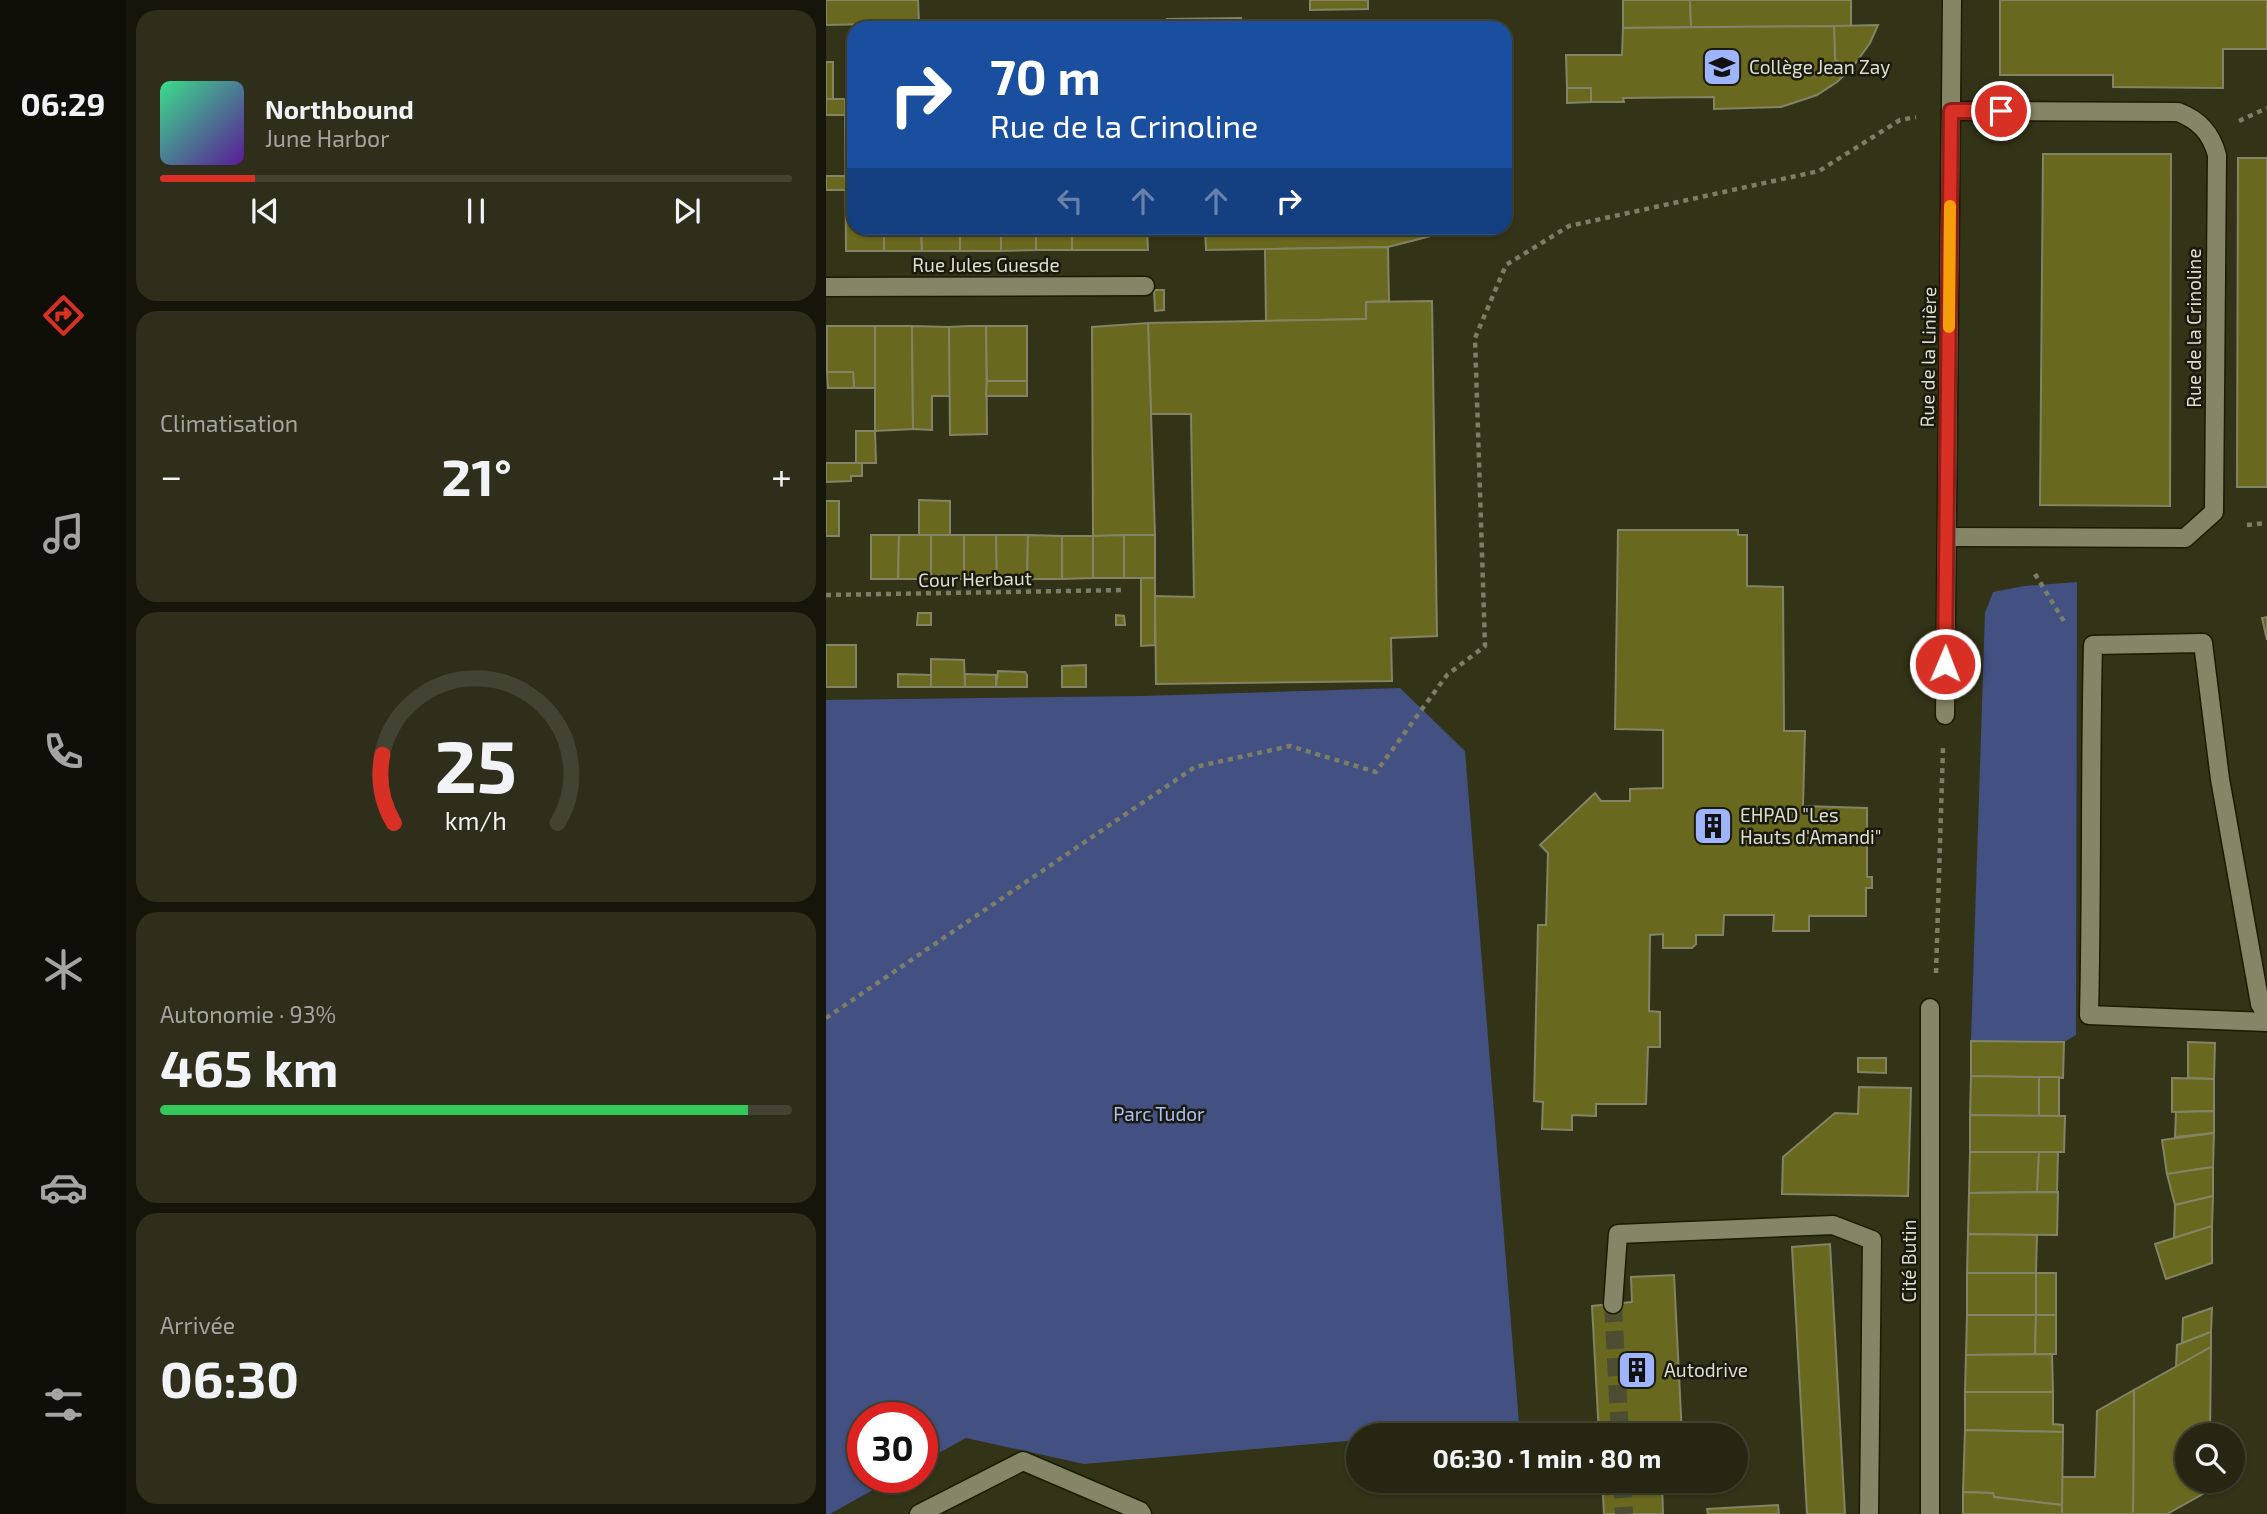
<!DOCTYPE html>
<html lang="fr">
<meta charset="utf-8">
<style>
:root{--surface:#262612;--page:#2e2e1b;--text:#f1f3f6;--muted:#a4a59f;--line:#424332;--accent:#d93025}
body{margin:0;font-family:"Exo 2",sans-serif;background:var(--page);color:var(--text);height:100vh;display:flex;flex-direction:column;font-size:26px;white-space:nowrap}
*{box-sizing:border-box;margin:0}
p{font-size:23px;color:var(--muted)}
.icon{flex:none;width:38px;height:38px;fill:none;stroke:currentColor;stroke-width:2;stroke-linecap:round;stroke-linejoin:round}
.map{position:relative;flex:1;overflow:hidden}
.sheet{display:flex;flex-direction:column;gap:10px;padding:10px;background:#15150a;width:700px}
.sheet>*{flex:none}
.top-card{position:absolute;left:21px;top:21px;width:665px;height:214px;border-radius:21px;box-shadow:0 2px 5px #0004,0 0 0 2px var(--line);background:#1a4fa0;color:#fff;overflow:hidden}
.tools{position:absolute;left:1349px;top:1423px;display:grid;gap:14px}
.tools a{display:grid;place-items:center;width:70px;height:70px;border-radius:50%;background:var(--surface);box-shadow:0 2px 5px #0004,0 0 0 2px var(--line);font-size:35px}
.speed{position:absolute;left:21px;top:1402px;display:flex;gap:14px;font-size:35px;font-weight:700;text-align:center}
.speed>*{display:grid;place-content:center;width:91px;height:91px;border-radius:50%;background:var(--surface);box-shadow:0 2px 5px #0004,0 0 0 2px var(--line);line-height:1}
.speed .limit{border:10px solid #d22;background:#fff;color:#111}
.pin{position:absolute;display:grid;place-items:center;width:60px;height:60px;color:#fff;margin:-30px;border:4px solid #fff;border-radius:50%;box-shadow:0 2px 7px #0007}
.me{position:absolute;width:77px;margin:-38px;rotate:1deg;stroke-linejoin:round;filter:drop-shadow(0 0 5px #0008)}
.turn{display:flex;align-items:center;gap:24px;height:147px;padding:0 28px;font-size:32px}
.turn .icon{width:91px;height:91px;stroke-width:2.5}
.turn b{display:block;font-size:49px;line-height:60px}
.lanes{display:flex;align-items:center;height:66px;padding:0 28px;background:#0003;justify-content:center;gap:35px;direction:ltr}
.lanes .off{opacity:.35}
.big{font-size:52px;font-weight:700;line-height:1.1}
.sheet .widget{flex:1;display:flex;flex-direction:column;justify-content:center;gap:10px;min-width:0;padding:0 24px;border-radius:21px;background:var(--page)}
.sheet .dial{align-items:center;gap:0}
.dial svg{height:182px;overflow:visible;fill:none;stroke:var(--line);stroke-width:7;stroke-linecap:round;text-anchor:middle}
.dial text{fill:var(--text);stroke:none}
.song{display:flex;align-items:center;gap:21px}
.cover{width:84px;height:84px;border-radius:10px;background:linear-gradient(135deg,hsl(150 70% 55%),hsl(270 70% 35%))}
.played{height:7px;border-radius:4px;background:linear-gradient(90deg,var(--accent) 15%,var(--line) 15%)}
.keys{display:flex;justify-content:space-around;direction:ltr}
.heat{display:flex;justify-content:space-between;align-items:center;font-size:38px;direction:ltr}
.charge{height:10px;border-radius:5px;background:linear-gradient(90deg,#34c759 93%,var(--line) 0)}
.trip{position:absolute;left:520px;top:1423px;width:402px;height:70px;border-radius:35px;background:var(--surface);box-shadow:0 2px 5px #0004,0 0 0 2px var(--line);font-weight:700;line-height:70px;text-align:center}
main{display:flex;flex:1;min-height:0}
.tab-bar{display:flex;flex-direction:column;width:126px;justify-content:space-around;align-items:center;background:#0f0f07;color:var(--muted)}
.tab-bar .icon{width:49px;height:49px}
.tab-bar .active{color:var(--accent)}
.tab-bar b{font-size:32px;color:var(--text)}
.map>svg:first-child{display:block}
</style>
<main>
<nav class="tab-bar">
<b>06:29</b>
<svg class="icon active" aria-label="directions" viewBox="0 0 24 24"><path d="M12 3l9 9-9 9-9-9zM9 14v-3h6M13 9l2 2-2 2"/></svg>
<svg class="icon" aria-label="music" viewBox="0 0 24 24"><path d="M9 18V5l10-2v13"/><circle cx="6" cy="18" r="3"/><circle cx="16" cy="16" r="3"/></svg>
<svg class="icon" aria-label="phone" viewBox="0 0 24 24"><path d="M5 4h4l2 5-3 2q2 4 5 5l2-3 5 2v4C11 20 4 13 5 4z"/></svg>
<svg class="icon" aria-label="climate" viewBox="0 0 24 24"><path d="M12 3v18M4 7l16 10M4 17L20 7"/></svg>
<svg class="icon" aria-label="car" viewBox="0 0 24 24"><path d="M5 17H2v-5l4-1 3-4h7l3 4 3 1v5h-3M9 17h6M6 11h13"/><circle cx="7" cy="17" r="2"/><circle cx="17" cy="17" r="2"/></svg>
<svg class="icon" aria-label="filters" viewBox="0 0 24 24"><path d="M4 7h16M4 17h16"/><circle cx="9" cy="7" r="2"/><circle cx="15" cy="17" r="2"/></svg>
</nav>
<section class="sheet">
<div class="widget">
<div class="song"><i class="cover"></i><div><b>Northbound</b><p>June Harbor</p></div></div>
<div class="played"></div>
<div class="keys"><svg class="icon" aria-label="previous" viewBox="0 0 24 24"><path d="M18 5L8 12l10 7zM5 5v14"/></svg><svg class="icon" aria-label="pause" viewBox="0 0 24 24"><path d="M8 5v14M16 5v14"/></svg><svg class="icon" aria-label="next" viewBox="0 0 24 24"><path d="M6 5l10 7-10 7zM19 5v14"/></svg></div>
</div>
<div class="widget"><p>Climatisation</p>
<div class="heat"><a>−</a><b class="big">21°</b><a>+</a></div>
</div>
<div class="widget dial"><svg viewBox="0 0 100 80">
<path d="M14 69A42 42 0 1 1 86 69"/>
<path d="M14 69A42 42 0 0 1 9 39" stroke="#d93025"/>
<text x="50" y="56" font-size="32" font-weight="700">25</text>
<text x="50" y="72" font-size="11">km/h</text>
</svg></div>
<div class="widget"><p>Autonomie · 93%</p><b class="big">465 km</b><div class="charge"></div></div>
<div class="widget"><p>Arrivée</p><b class="big">06:30</b></div>
</section>
<div class="map">
<svg width="1441" height="1514" viewBox="0 0 1441 1514">
<rect width="100%" height="100%" fill="#333318"/>
<g fill="#425082">
<path d="M1251,582L1250,1035L1238,1042L1145,1041L1159,613L1167,592L1198,586Z"/>
<path d="M574,688L639,751L693,1423L584,1435H532V1440L258,1464L140,1438L96,1462V1418H37V1477H70L4,1514H0V700L316,696Z"/>
</g>
<g fill="#68681e" stroke="#828465" stroke-width="2">
<path d="M0,0H92L93,23L0,25Z"/>
<path d="M484,0H542V9L484,10Z"/>
<path d="M797,0H864L865,27L797,28Z"/>
<path d="M864,0H1025V26L865,27Z"/>
<path d="M1174,0H1441V49H1397V88L1287,87V75H1174Z"/>
<path d="M415,18V28H341V19Z"/>
<path d="M243,20V28H207V21Z"/>
<path d="M93,23V28H73V24Z"/>
<path d="M33,24H73V28H32Z"/>
<path d="M243,24H272L273,28H243Z"/>
<path d="M1052,25L1044,43L1026,68L1009,60L1008,26Z"/>
<path d="M1008,26L1009,60L1026,68L1011,82L991,95L955,107L888,109V97L797,98L798,102H765V88H741L740,55H796L797,28Z"/>
<rect x="0" y="62" width="7" height="37"/>
<path d="M741,88H765V102L741,103Z"/>
<rect x="0" y="99" width="19" height="16"/>
<path d="M19,99H28V228H58V251H20Z"/>
<path d="M1217,154H1345L1344,506L1214,505Z"/>
<path d="M1412,158H1441V487H1411Z"/>
<path d="M0,176H19L20,190H0Z"/>
<path d="M58,228H95L96,251H58Z"/>
<path d="M95,228H134V251H96Z"/>
<rect x="134" y="228" width="41" height="23"/>
<path d="M175,228H210V250L175,251Z"/>
<rect x="210" y="228" width="36" height="22"/>
<path d="M246,228H321L322,250H246Z"/>
<path d="M379,228H608L609,235L562,247L380,250Z"/>
<path d="M562,247L563,301L540,302V319L440,321L439,249Z"/>
<path d="M328,290H338V310L329,311Z"/>
<path d="M606,301L611,636L565,638L566,681L330,684L329,596L368,597L365,414H325L322,323L540,319V302Z"/>
<path d="M322,323L329,535L267,536L266,327Z"/>
<path d="M1,326H49V388H28L27,372H1Z"/>
<path d="M49,326H86L87,429L49,431Z"/>
<path d="M86,326L123,327L124,396H106V430L87,429Z"/>
<path d="M142,326H160L161,434L124,435L123,327Z"/>
<path d="M160,326H201V381H161Z"/>
<path d="M1,372H27L28,388H2Z"/>
<path d="M161,381H201V396H160Z"/>
<path d="M30,431H49L50,463H30Z"/>
<path d="M0,463H36V476H25V481L0,482Z"/>
<path d="M93,500L124,501V536L93,535Z"/>
<rect x="0" y="501" width="13" height="35"/>
<path d="M792,530H912V535H921V586L957,587L958,731H979L977,806L1041,808V877H1046V888H1040V916H983V931H947L948,915H898L897,935H870V944L866,948H837V934L824,935L823,1011L834,1012V1047H822L820,1104H770V1116L746,1115V1130L716,1129L717,1102L708,1101L712,925H720L722,853L714,845L769,793L775,801H804V789L837,788V730L789,729Z"/>
<path d="M45,535H73L72,579H45Z"/>
<path d="M73,535H105V579H72Z"/>
<rect x="105" y="535" width="33" height="44"/>
<path d="M138,535H170L171,579H138Z"/>
<path d="M170,535H202L201,579H171Z"/>
<path d="M202,535L236,536V579H201Z"/>
<path d="M298,535V578H267V536Z"/>
<rect x="298" y="535" width="31" height="43"/>
<path d="M236,536H267V578L236,579Z"/>
<path d="M315,578H329V645L315,646Z"/>
<path d="M92,613H105V625H91Z"/>
<path d="M290,615L298,616L299,625H290Z"/>
<path d="M1441,617V640L1436,618Z"/>
<rect x="0" y="645" width="30" height="42"/>
<path d="M105,659L138,660L139,687H105Z"/>
<path d="M260,665V687H236V666Z"/>
<path d="M172,671L199,672L201,675V687H170Z"/>
<path d="M72,674L105,675V687H72Z"/>
<path d="M139,674L170,675V687H139Z"/>
<path d="M1145,1041L1238,1042L1237,1078L1145,1076Z"/>
<path d="M1362,1042L1389,1043L1388,1079L1362,1078Z"/>
<path d="M1032,1058H1060V1073L1032,1072Z"/>
<path d="M1145,1076L1213,1077V1116L1144,1115Z"/>
<rect x="1213" y="1077" width="20" height="39"/>
<path d="M1346,1078L1388,1079V1111L1346,1112Z"/>
<path d="M1033,1087L1085,1088L1082,1196L956,1194L957,1157L1009,1113L1032,1114Z"/>
<path d="M1388,1111V1133L1349,1137L1350,1112Z"/>
<path d="M1144,1115L1239,1116L1238,1152H1144Z"/>
<path d="M1388,1133L1387,1167L1341,1174L1336,1140Z"/>
<path d="M1144,1152H1213L1211,1192L1143,1193Z"/>
<path d="M1213,1152H1232L1231,1192H1211Z"/>
<path d="M1387,1167V1196L1349,1205L1341,1174Z"/>
<path d="M1232,1192L1231,1235L1142,1234L1143,1193Z"/>
<path d="M1387,1196L1386,1226L1348,1238L1349,1205Z"/>
<path d="M1386,1226V1263L1340,1279L1329,1244Z"/>
<path d="M1142,1234L1211,1235L1210,1273H1141Z"/>
<path d="M1004,1244L1019,1514H981L966,1247Z"/>
<rect x="1141" y="1273" width="69" height="42"/>
<rect x="1210" y="1273" width="20" height="42"/>
<path d="M848,1275L856,1435H773L766,1306L806,1302L805,1277Z"/>
<path d="M1386,1308L1385,1332L1356,1343L1357,1318Z"/>
<path d="M1141,1315H1210L1209,1354L1140,1355Z"/>
<path d="M1210,1315H1230V1354H1209Z"/>
<path d="M1385,1332V1347L1350,1367L1351,1345Z"/>
<path d="M1385,1347L1384,1435H1362V1480H1384V1490L1341,1514H1307L1308,1390Z"/>
<path d="M1226,1354L1227,1392H1139L1140,1355Z"/>
<path d="M1308,1390L1307,1514H1236V1477H1269L1271,1411Z"/>
<path d="M1139,1392H1227V1424L1237,1425V1432L1139,1430Z"/>
<path d="M1139,1430L1237,1432L1236,1505L1168,1497L1167,1493L1137,1492Z"/>
<path d="M776,1480H840L836,1481L837,1514H778Z"/>
<path d="M1137,1492L1167,1493L1168,1497L1236,1505V1514H1137Z"/>
<path d="M952,1505L953,1514H882L881,1509Z"/>
</g>
<g fill="none" stroke-linecap="round" stroke-linejoin="round">
<g stroke="#4d4d33" stroke-width="18" stroke-dasharray="18 9" stroke-linecap="butt">
<path d="M787,1304L794,1435"/>
<path d="M796,1480L798,1514"/>
</g>
<g stroke="#1b1b01" stroke-width="21">
<g id="minor">
<path d="M0,287L319,286"/>
<path d="M1121,537L1359,538L1388,512L1391,155C1385,133 1373,120 1352,112L1125,111"/>
<path d="M1119,715L1126,0"/>
<path d="M1441,1015L1434,1004L1394,779L1377,643L1267,645C1264,769 1266,892 1263,1015L1441,1022"/>
<path d="M787,1304L792,1234L1007,1225L1046,1240L1043,1514"/>
<path d="M93,1514L197,1461L314,1511L316,1514"/>
<path d="M1104,1514V1008"/>
</g>
</g>
<g stroke="#7d7e67" stroke-width="4.5" stroke-dasharray="5 5" stroke-linecap="butt">
<path d="M1413,121L1441,108"/>
<path d="M1421,525L1441,523"/>
<path d="M1209,574L1239,623"/>
<path d="M0,595L298,590"/>
<path d="M1110,973L1117,748"/>
<path d="M0,1018L369,767L464,746L550,772L621,675L659,646L649,338L680,265L743,226L993,171L1074,120L1090,117"/>
</g>
<use href="#minor" stroke="#858667" stroke-width="18"/>
</g>
<g fill="none" stroke-linecap="round" stroke-linejoin="round">
<g stroke="#8d1f18" stroke-width="18">
<path id="route" d="M1119,664L1125,111H1175"/>
</g>
<use href="#route" stroke="#d93025" stroke-width="12"/>
<path stroke="#f59e0b" stroke-width="12" d="M1123,327L1124,206"/>
</g>
<defs>
<g id="school-square" transform="scale(2.0125)"><rect x="-9" y="-9" width="18" height="18" rx="4" fill="#9eb4fd" stroke="#1a1a0e"/><path d="M0-5L7-2L0 1L-7-2ZM-4 1L0 2.5L4 1V4Q0 6-4 4Z" fill="#111"/></g>
<g id="building-square" transform="scale(2.0125)"><rect x="-9" y="-9" width="18" height="18" rx="4" fill="#9eb4fd" stroke="#1a1a0e"/><path d="M-4-6H4V6H1V3H-1V6H-4ZM-2.5-4.3h1.7v1.8h-1.7ZM.8-4.3h1.7v1.8H.8ZM-2.5-1h1.7V.8h-1.7ZM.8-1h1.7V.8H.8Z" fill="#111"/></g>
</defs>
<g fill-rule="evenodd">
<use href="#school-square" x="896" y="67"/>
<use href="#building-square" x="887" y="826"/>
<use href="#building-square" x="811" y="1370"/>
</g>
<g text-anchor="middle" stroke-width="5" stroke-linejoin="round" paint-order="stroke">
<g font-size="19" fill="#dedfce" stroke="#1a1a0e" text-anchor="start">
<text x="923" y="74">Collège Jean Zay</text>
<text x="914" y="822">EHPAD "Les<tspan x="914" dy="22">Hauts d'Amandi"</tspan></text>
<text x="838" y="1377">Autodrive</text>
</g>
<g font-size="19" fill="#dedfce" stroke="#1a1a0e">
<text x="160" y="272">Rue Jules Guesde</text>
<text transform="translate(1368 328) rotate(-90)" y="7">Rue de la Crinoline</text>
<text transform="translate(1102 357) rotate(-89)" y="7">Rue de la Linière</text>
<text transform="translate(149 579) rotate(-1)" y="7">Cour Herbaut</text>
<text transform="translate(1083 1261) rotate(-90)" y="7">Cité Butin</text>
</g>
<g font-size="19" fill="#acc0fc" stroke="#1a1a0e">
<text x="333" y="1121">Parc Tudor</text>
</g>
</g>
</svg>
<div class="tools">
<a><svg class="icon" aria-label="search" viewBox="0 0 24 24"><circle cx="10" cy="10" r="6"/><path d="M15 15l6 6"/></svg></a>
</div>
<div class="speed"><div class="limit">30</div></div>
<div class="pin" style="left:1175px;top:111px;background:#d93025"><svg class="icon" aria-label="arrive" viewBox="0 0 24 24"><path d="M6 21V4h12l-3 4 3 4H6"/></svg></div>
<svg class="me" style="left:1119px;top:664px" viewBox="-20 -20 40 40"><circle r="17" fill="#d93025" stroke="#fff" stroke-width="3"/><path d="M0-11L8 9 0 5-8 9z" fill="#fff"/></svg>
<div class="trip">06:30 · 1 min · 80 m</div>
<div class="top-card">
<div class="turn"><svg class="icon" aria-label="right" viewBox="0 0 24 24"><path d="M7 20v-9h11M14 6l5 5-5 5"/></svg><div><b>70 m</b>Rue de la Crinoline</div></div>
<div class="lanes"><svg class="icon off" aria-label="left" viewBox="0 0 24 24"><path d="M17 20v-9H6M10 6l-5 5 5 5"/></svg><svg class="icon off" aria-label="ahead" viewBox="0 0 24 24"><path d="M12 20V5M6 11l6-6 6 6"/></svg><svg class="icon off" aria-label="ahead" viewBox="0 0 24 24"><path d="M12 20V5M6 11l6-6 6 6"/></svg><svg class="icon" aria-label="right" viewBox="0 0 24 24"><path d="M7 20v-9h11M14 6l5 5-5 5"/></svg></div>
</div>
</div>
</main>
